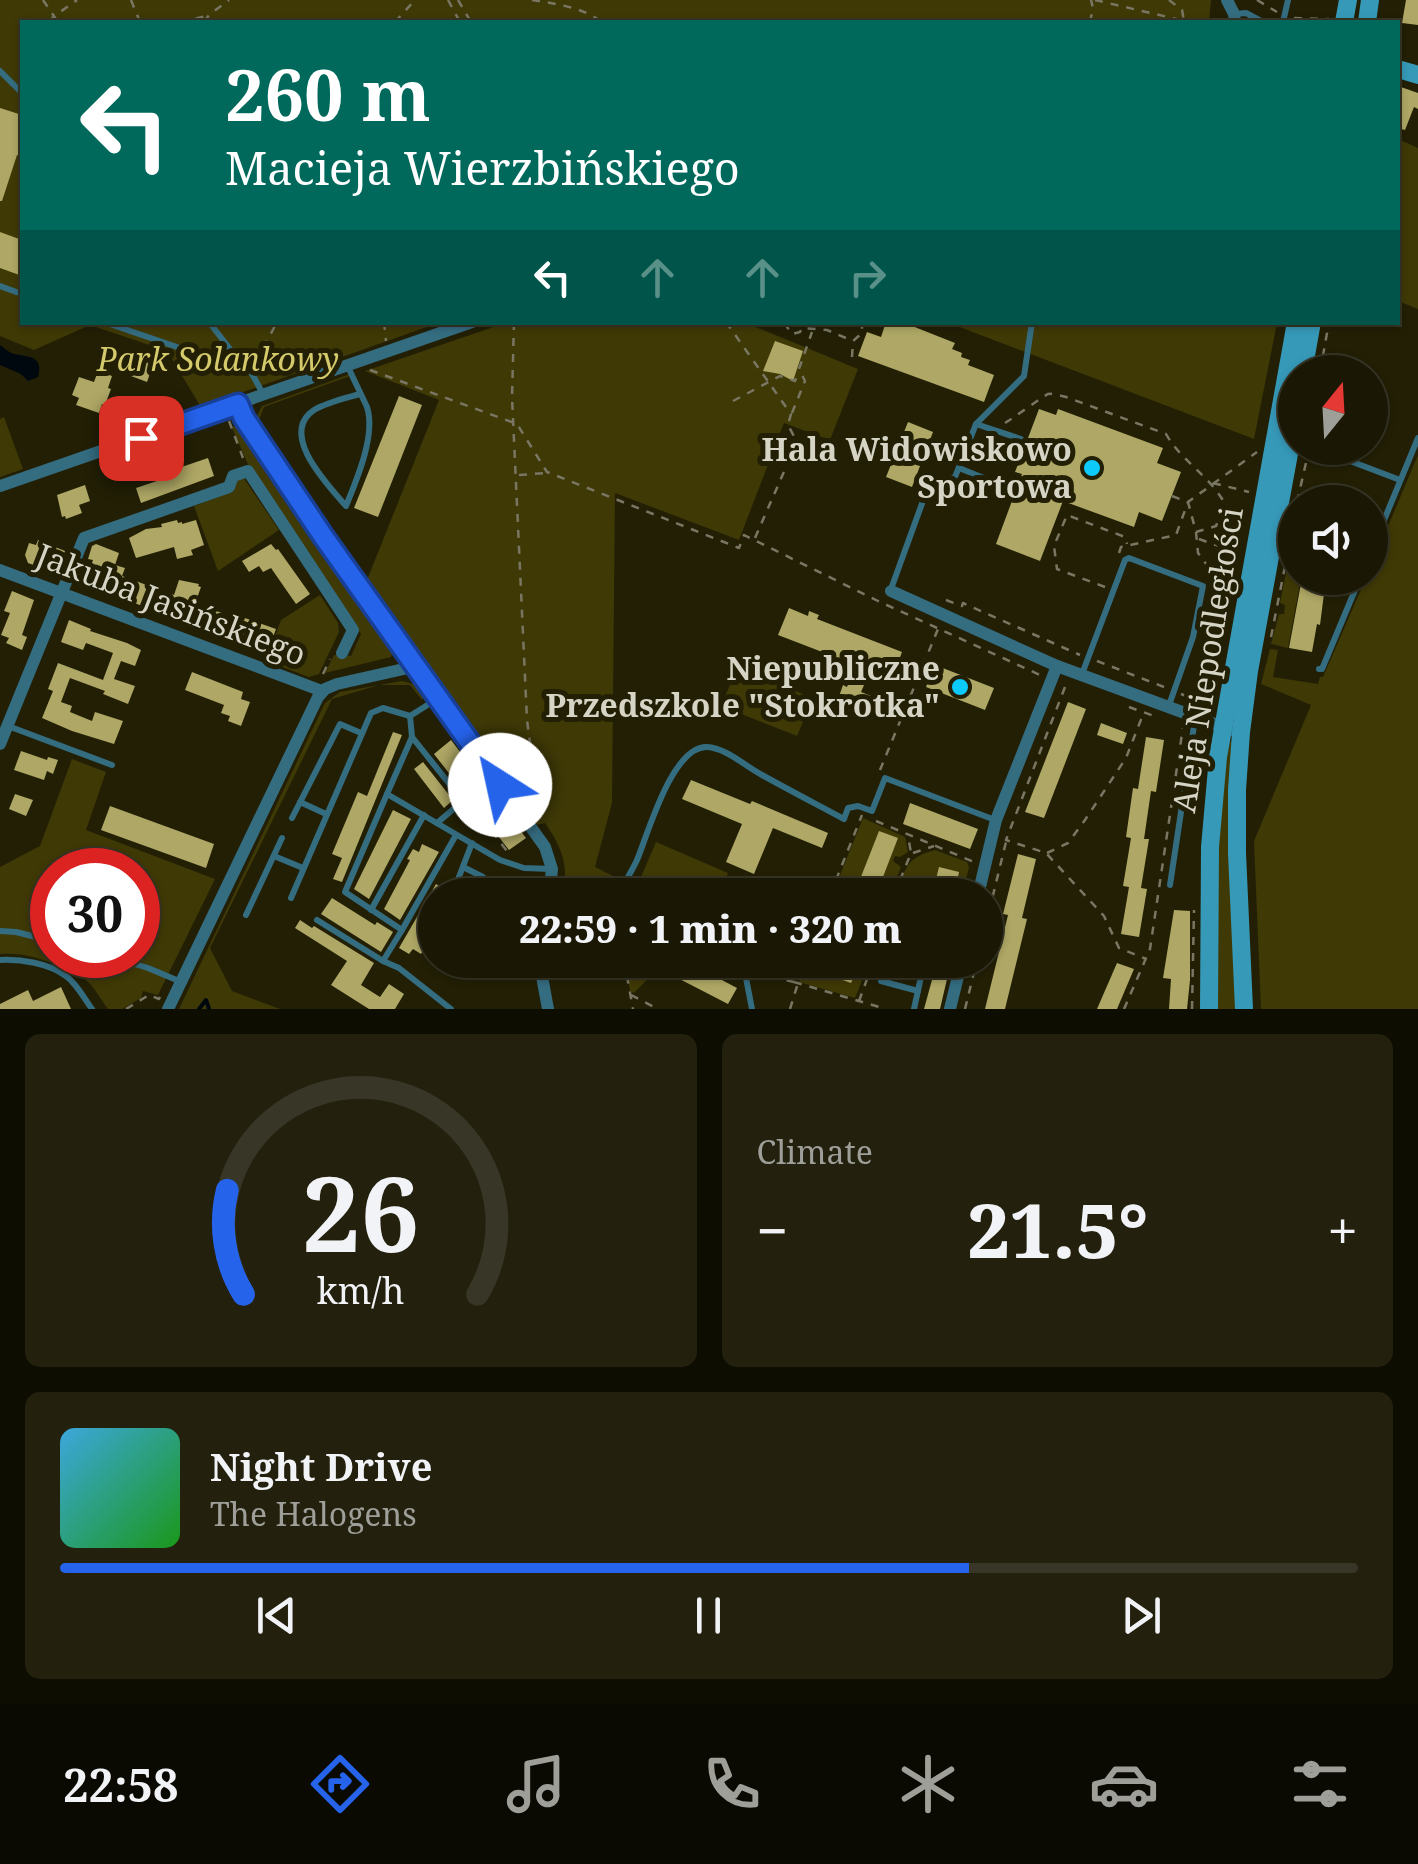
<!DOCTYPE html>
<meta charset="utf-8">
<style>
:root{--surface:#1a1704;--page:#23200e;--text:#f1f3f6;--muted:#9f9f9a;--line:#383626;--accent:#2563eb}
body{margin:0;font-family:"Noto Serif",serif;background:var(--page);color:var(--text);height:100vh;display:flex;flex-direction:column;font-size:38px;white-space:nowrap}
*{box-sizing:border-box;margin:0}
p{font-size:32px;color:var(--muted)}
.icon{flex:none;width:55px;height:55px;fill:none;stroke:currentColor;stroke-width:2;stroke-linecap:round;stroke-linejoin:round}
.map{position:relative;height:1009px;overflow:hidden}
.details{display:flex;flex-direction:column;gap:25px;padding:25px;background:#0e0d02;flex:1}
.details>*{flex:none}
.hud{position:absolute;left:20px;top:20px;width:1380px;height:305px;border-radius:0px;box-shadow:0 2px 8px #0004,0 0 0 2px var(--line);background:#00695c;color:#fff;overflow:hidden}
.needle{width:65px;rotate:18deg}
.fabs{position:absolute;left:1278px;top:355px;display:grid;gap:20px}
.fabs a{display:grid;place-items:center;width:110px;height:110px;border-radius:50%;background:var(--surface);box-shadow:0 2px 8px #0004,0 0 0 2px var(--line);font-size:50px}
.speed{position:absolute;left:30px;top:848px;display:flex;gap:20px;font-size:50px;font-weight:700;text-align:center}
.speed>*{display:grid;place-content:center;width:130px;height:130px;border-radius:50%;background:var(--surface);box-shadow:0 2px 8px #0004,0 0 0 2px var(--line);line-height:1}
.speed .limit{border:15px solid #d22;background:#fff;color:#111}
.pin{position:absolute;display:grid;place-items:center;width:85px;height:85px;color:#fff;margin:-42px;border-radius:20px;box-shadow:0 5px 15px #0006}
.me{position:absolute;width:110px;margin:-55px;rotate:325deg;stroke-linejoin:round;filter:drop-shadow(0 0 8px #0008)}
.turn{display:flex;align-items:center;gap:35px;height:210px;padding:0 40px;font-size:45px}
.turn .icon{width:130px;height:130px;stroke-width:2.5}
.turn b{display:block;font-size:70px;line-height:85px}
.lanes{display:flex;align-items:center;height:95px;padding:0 40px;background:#0003;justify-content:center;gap:50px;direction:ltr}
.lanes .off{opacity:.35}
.big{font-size:75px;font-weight:800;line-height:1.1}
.details .widget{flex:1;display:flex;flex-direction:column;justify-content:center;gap:15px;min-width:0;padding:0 35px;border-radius:15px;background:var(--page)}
.details .dial{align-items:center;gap:0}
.dial svg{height:260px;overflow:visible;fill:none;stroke:var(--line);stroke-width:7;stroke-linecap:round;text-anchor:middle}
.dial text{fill:var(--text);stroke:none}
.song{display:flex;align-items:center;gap:30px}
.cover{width:120px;height:120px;border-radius:15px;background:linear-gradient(135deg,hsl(200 70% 55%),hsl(120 70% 35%))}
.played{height:10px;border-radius:5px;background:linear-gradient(90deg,var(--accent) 70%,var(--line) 70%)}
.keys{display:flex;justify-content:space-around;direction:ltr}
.heat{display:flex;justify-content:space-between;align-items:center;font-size:55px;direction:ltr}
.details .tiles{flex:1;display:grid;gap:25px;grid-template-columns:1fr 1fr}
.widget:last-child{grid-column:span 2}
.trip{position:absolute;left:418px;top:878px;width:585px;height:100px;border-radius:50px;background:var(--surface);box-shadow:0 2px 8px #0004,0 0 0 2px var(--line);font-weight:800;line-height:100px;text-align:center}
.tabs{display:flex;height:160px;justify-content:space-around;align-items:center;background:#0a0902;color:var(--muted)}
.tabs .icon{width:70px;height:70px}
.tabs .active{color:var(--accent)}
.tabs b{font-size:45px;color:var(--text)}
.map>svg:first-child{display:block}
</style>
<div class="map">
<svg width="1418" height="1009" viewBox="0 0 1418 1009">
<rect width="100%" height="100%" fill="#221f05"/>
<g fill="#3f3906" fill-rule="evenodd">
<path d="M0,0H1211L1209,22H22V322L438,323L201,407L167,351L90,325L34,350L0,336Z"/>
<path d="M1398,139L1418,148V309L1398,301Z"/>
<path d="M508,322L746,323L858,369L830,440L784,423L739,540L615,493L612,803L595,867L613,876L606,895H563C569,866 562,847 545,823L537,825L526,810L366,585L254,422L262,406L350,374V376L264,407L258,422L367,580L439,400L365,371Z"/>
<path d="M949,323H1277L1254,439Z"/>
<path d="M4,417L23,469L0,477V419Z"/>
<path d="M236,424L337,574L389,645L393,651L391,657L325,673L334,655L351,656L361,634L251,471L232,428Z"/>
<path d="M1418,455V1009H1261L1254,841L1311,705L1261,684L1270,649L1278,650L1273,677L1318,684L1320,677H1323L1366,578H1370V569Z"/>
<path d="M243,477L279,530L218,571L194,506L234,491L232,484Z"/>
<path d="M1288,563L1295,564V578H1301L1288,648L1271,644L1279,614H1284L1285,605L1280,603Z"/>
<path d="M320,595L338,623L339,632L319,674L309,677L266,661L281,620Z"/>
<path d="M737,668L813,698L797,736L721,706Z"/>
<path d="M402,681L417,685L426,696L422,700L410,685H379L332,699L210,948L232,991L280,1009H179L325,703L340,692Z"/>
<path d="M1228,741L1232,742L1237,1009H1215L1216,862Z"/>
<path d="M72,759L106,772L86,830L215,879L158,995L143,991L141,998L122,1009H108C101,1000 93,984 83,978C57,964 31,952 0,954V867L40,846ZM52,870H138V955H52Z"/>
<path d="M863,818L905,837L908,852L900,857L895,856L893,861L901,867L890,895H832Z"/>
<path d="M656,842L728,873L719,895H684L641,877Z"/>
<path d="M935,850L967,862L969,867L964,888L959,890L957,895H896C907,867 904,859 935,850Z"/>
<path d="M625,960H666L634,993L630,991Z"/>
<path d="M741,960H775L784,964L786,960H800L791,979L765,974L747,975L752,966Z"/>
<path d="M805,960H870L866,969L861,970L859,974L863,978L855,998L799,982Z"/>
</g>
<path fill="#00080f" d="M0,345C5,349 8,352 14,354C29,357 44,356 38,377L28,381L21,374L0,365Z"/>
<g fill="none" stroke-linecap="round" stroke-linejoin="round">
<path stroke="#00080f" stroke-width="4" d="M199,1009L206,1000L209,1009"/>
</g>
<g fill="#aea765">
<path d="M1406,0H1418V25L1402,23Z"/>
<path d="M1398,86L1418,93V109L1414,107L1405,130L1398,128Z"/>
<path d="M0,108L22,115V157L17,155L2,201H0Z"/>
<path d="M0,232L22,240V276L0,268Z"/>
<path d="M886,322H902L955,343L952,349L962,353L961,357L970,360L968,365L994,375L984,402L858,356L867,332L881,337Z"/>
<path d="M775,341L803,351L793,381L780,374L763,371Z"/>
<path d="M138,356L154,362L147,382L131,376Z"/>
<path d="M98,371L112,376L108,388L111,389L105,405L102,404L99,413L76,405L79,398L72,395L79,377L94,382Z"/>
<path d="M399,396L422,405L378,517L354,508Z"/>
<path d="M1039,409L1056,415L1058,409L1163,448L1157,463L1181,472L1162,521L1139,512L1134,527L1063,501L1040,561L996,544L1022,474L1015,472Z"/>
<path d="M908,422L933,432L912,487L886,477Z"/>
<path d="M208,458L214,476L141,503L136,488L157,481L155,476Z"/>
<path d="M85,485L90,501L79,505L82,513L66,519L65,516L62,517L57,495Z"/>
<path d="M177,520L178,523L182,522V524L196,520L204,545L191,550L193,555L177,559L174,547L136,558L129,538L146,529L162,527L161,524Z"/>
<path d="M38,540L65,551L57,574L28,563L25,555L29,543L36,545Z"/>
<path d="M96,544L119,553L115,565L125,568L122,576L174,595L179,580L199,584L198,586L201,587L196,601L197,604L244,621L245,618L276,629L268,651L84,585L93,560L88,559L92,546Z"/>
<path d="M271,544L276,550L278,549L310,594L296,604L271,568L263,572L259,566L249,572L242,561Z"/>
<path d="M1302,578H1326L1320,625L1317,624L1312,652L1289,648Z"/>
<path d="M12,591L34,600L22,635L27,637L22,650L6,643L9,638L1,635L10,613L4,611Z"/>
<path d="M789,608L808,616L809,611L819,615L817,619L902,652L892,679L870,671L861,692L879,699L872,719L836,705L843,685L847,687L856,665L778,635Z"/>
<path d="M69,620L91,629L90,631L127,643L141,650L135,666L121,661L114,679L135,686L128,704L103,694L105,691L70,678L61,702L72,706L70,712L92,721L95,712L123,721L114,744L72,731L42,718L53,691L48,689L58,663L103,680L113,653L86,643L83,650L61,642Z"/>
<path d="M935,665L994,688L985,710L926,687Z"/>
<path d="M192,672L243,692L241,699L250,702L241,726L228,721L230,716L221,713L224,705L185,690Z"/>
<path d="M1068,702L1086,709L1044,818L1025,812Z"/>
<path d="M1101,723L1127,733L1123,744L1097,735Z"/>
<path d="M393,732L402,735L342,882L333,879L342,858L332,854L358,792L367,796Z"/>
<path d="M1146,737L1164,740L1156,792L1151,791L1144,839H1149L1141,888L1147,889L1139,937L1121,934L1129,887L1123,886L1131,838L1126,837L1133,788L1138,789Z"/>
<path d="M451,740L526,838L509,850L434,754Z"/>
<path d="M21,751L47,760L48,757L58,760L53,774L47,771L44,780L14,770Z"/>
<path d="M423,762L453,800L444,808L414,769Z"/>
<path d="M691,780L750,804L752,801L828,833L822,848L773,828L754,874L726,862L742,824L682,799Z"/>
<path d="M15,794L33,800L26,816L9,809Z"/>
<path d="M910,803L978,829L970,849L903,824Z"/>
<path d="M110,806L214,844L206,868L101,830Z"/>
<path d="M393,810L411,819L369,899L354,889Z"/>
<path d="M879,831L898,838L876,895H863L855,892Z"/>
<path d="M422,844L439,852L400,920L384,909L410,860L407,859L413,849L419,852Z"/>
<path d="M1018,854L1036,859L1022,918L1027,919L1005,1009H985L1008,915L1003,914Z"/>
<path d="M939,867L959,872L954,895H932Z"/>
<path d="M436,884L446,890L445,895H435V929L421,954L413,949L409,954L399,948Z"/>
<path d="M332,898L375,925L377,922L393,932L381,952L321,914Z"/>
<path d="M1174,910L1190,911V980L1187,1009H1169L1171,979L1163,978Z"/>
<path d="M300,920L312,928L314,926L374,963L361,985L380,997L389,984L404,994L395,1009H369L331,985L347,961L295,928Z"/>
<path d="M672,960H684L737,988L728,1004L666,972Z"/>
<path d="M837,960H861L851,983L831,976Z"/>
<path d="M933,960L951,962L940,1009H924L935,969L931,968Z"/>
<path d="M1117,963L1134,969L1117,1009H1097Z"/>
<path d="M61,987L71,1009H0V1004L28,990L33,1001Z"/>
</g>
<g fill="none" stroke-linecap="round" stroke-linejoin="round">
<g stroke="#797763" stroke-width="2.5" stroke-dasharray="8 8" stroke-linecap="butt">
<path d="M43,0L58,22"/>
<path d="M131,0L140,22"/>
<path d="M448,0L460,22"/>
<path d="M458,0L471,22"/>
<path d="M532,0C556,4 582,7 602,22"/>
<path d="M1095,0L1189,22"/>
<path d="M1169,0L1182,10L1184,21"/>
<path d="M1257,0L1277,12"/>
<path d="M1294,18L1329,19"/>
<path d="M50,22L53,17L77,0"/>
<path d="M180,22L207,16"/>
<path d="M204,22L209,15L229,0"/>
<path d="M395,22L415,0"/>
<path d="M1090,22L1093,8L1091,0"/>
<path d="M384,322L386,341"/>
<path d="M514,322L512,397L527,720L540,819"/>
<path d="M726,322L791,414L788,425L797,442L755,538"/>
<path d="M788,322L787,327L792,334L800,332L802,328L827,330L853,341L862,333V322"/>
<path d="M852,357L853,342"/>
<path d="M256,362L277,322"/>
<path d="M370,370L517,424L547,472L739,548L744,535L878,601L1040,675"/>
<path d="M1320,372L1329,322"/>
<path d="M733,401L780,376L795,381L798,373"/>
<path d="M792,413L805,381L799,369L812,332"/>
<path d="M229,421L243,458"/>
<path d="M1005,423C1012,419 1045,395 1048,394C1052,393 1062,396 1066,397L1166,434C1182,462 1207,473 1224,502L1220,515L1243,522"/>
<path d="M519,475L545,473"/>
<path d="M1213,483L1249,492"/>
<path d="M1172,496L1188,502L1196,532L1216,526L1219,518"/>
<path d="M1297,502L1308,454"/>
<path d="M1196,532L1198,553L1231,598"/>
<path d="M1199,539L1238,553"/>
<path d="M1119,553L1121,547L1176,535L1188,502L1257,452"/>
<path d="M1105,587L1057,569L1054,546L1067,515L1125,537L1127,544"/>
<path d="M946,600L962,606L963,603L1080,655"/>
<path d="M1271,637L1295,516"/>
<path d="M1097,661L1164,687"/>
<path d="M323,674L330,659"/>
<path d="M1065,687L1006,840L1046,853L1104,916L1119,948L1146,959"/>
<path d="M1181,694L1211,705"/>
<path d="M1129,707L1154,716"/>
<path d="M880,770L938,629"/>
<path d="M472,806L507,851"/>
<path d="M876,821L974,862"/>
<path d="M913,853L934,846"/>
<path d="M1047,853L1068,843L1085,820L1126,758L1144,712"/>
<path d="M830,895L862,815"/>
<path d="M894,895L911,853L908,836"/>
<path d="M985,928L1006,842"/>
<path d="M624,960L633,1009"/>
<path d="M755,976H766L794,982L803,960"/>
<path d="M794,982L886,1009"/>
<path d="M631,995L658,1009"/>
<path d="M859,1001L874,960"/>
<path d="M126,1009L149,995L159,999L160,997"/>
<path d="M790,1009L798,983"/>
<path d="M965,1009L977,960"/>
<path d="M1124,1009L1150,949L1183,727"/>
<path d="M1192,1009L1194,910"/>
</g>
<g stroke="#346c80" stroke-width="6">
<path d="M1234,14L1246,13L1263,22"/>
<path d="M1283,22L1288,0"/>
<path d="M0,71L22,93"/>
<path d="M0,286L22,294"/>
<path d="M104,322L247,371"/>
<path d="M209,322L247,371L251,372L262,392"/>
<path d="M988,322L1032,323"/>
<path d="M348,367L367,407C376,435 357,479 346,506C328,485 278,434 314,410C327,402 346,398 360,394"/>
<path d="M976,424L1024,376L1032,322"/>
<path d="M1316,448L1400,480"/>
<path d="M959,468L1006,487"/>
<path d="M1370,554L1418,438"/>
<path d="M891,589L928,487L955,477L976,424L1021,439"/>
<path d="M1319,669H1322L1360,578"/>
<path d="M1082,674L1125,560L1129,558L1203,586L1193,637L1168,708"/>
<path d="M437,699L410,716L412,737L387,794L500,860L524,868L551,869"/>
<path d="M8,726L112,765"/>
<path d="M412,737L463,801L437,823"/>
<path d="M387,794L345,892L402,930L456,835"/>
<path d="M300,802L326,814"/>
<path d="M292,818L340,724L361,733"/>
<path d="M274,856L303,868"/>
<path d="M463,867L483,877L477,895"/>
<path d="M1170,885L1195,719"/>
<path d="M452,895L472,843"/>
<path d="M620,895C624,882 631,873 637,860C648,834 672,746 707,747C726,748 745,766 762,775C789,790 816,804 844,819L848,808L858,806L872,811L885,778L995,820"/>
<path d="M291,898L371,713L383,708L410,716"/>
<path d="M371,910L424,815"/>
<path d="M246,915L282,838"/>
<path d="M317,920L383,961L402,930"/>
<path d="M0,931L16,932L52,941"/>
<path d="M105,955L148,968L179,981"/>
<path d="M429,956L435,940"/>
<path d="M0,960C20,959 49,963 66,976C77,984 84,998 92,1009"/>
<path d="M708,960L746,978L752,1009"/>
<path d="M887,960L881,981L918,991"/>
<path d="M914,960L924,963L914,1009"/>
<path d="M383,961L399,968L451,1009"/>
<path d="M453,965L454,960"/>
</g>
<g stroke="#346c80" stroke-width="12">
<path d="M1227,0L1234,14L1235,22"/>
<path d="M238,404L244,418L323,536L545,847L552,869L549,895"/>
<path d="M0,486L472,322"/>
<path d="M0,570L322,691"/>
<path d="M891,591L1057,666L1231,730"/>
<path d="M0,744L84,538L229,487L233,476L248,471L353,630L342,653"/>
<path d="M978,895L996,820L1057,666"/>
<path d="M539,960L548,1009"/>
<path d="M168,1009L318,697L325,689L337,684L417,666"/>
<path d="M950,1009L962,960"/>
</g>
<g stroke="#3699b8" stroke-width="18">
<path d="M1344,22L1348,0"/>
<path d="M1367,22L1370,0"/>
<path d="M1398,69L1418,75"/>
<path d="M1303,372L1312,322"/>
<path d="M1209,1009L1210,847L1218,757L1296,322"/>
<path d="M1244,1009L1237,853V790L1241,732L1249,671L1295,421"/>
</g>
</g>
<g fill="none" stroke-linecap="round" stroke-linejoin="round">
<g stroke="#184099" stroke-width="25">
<path id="route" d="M141,438L238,404L244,418L323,536L500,785"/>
</g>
<use href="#route" stroke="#2563eb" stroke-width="18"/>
</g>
<g fill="#0ccafa" stroke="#221f05" stroke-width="4">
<circle cx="1092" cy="468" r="10"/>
<circle cx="960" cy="687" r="10"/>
</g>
<g text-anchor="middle" stroke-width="10" stroke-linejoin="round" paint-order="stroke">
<g font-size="32" font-style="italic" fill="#d5ca6b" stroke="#221f05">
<text x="218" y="371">Park Solankowy</text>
</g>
<g font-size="32" font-weight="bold" fill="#d5d4c5" stroke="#221f05" text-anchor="end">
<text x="1072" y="461">Hala Widowiskowo<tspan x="1072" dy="37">Sportowa</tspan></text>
<text x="940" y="680">Niepubliczne<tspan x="940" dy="37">Przedszkole "Stokrotka"</tspan></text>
</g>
<g font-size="32" fill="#d5d4c5" stroke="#221f05">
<text transform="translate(171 605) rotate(21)" y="11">Jakuba Jasińskiego</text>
<text transform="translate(1208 660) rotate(-81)" y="11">Aleja Niepodległości</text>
</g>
</g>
</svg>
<div class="fabs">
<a><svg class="needle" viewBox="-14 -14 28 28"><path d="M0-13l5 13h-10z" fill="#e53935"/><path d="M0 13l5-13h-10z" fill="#9f9f9a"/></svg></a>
<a><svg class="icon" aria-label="sound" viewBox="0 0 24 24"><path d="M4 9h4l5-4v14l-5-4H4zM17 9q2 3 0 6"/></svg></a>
</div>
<div class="speed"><div class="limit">30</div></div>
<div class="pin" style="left:141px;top:438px;background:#d93025"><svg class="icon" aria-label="arrive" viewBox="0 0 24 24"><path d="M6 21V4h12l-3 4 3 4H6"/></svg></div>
<svg class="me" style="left:500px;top:785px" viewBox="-20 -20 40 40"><circle r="19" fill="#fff"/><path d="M0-13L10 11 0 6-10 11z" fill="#2563eb"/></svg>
<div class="trip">22:59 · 1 min · 320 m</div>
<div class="hud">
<div class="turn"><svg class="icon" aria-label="left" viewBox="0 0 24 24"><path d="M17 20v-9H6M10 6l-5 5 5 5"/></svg><div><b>260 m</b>Macieja Wierzbińskiego</div></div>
<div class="lanes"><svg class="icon" aria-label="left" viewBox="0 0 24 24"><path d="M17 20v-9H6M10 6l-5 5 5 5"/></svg><svg class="icon off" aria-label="ahead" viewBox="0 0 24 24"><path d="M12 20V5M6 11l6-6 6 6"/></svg><svg class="icon off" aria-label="ahead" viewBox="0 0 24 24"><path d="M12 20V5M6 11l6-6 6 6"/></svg><svg class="icon off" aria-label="right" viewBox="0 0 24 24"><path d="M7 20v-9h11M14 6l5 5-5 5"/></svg></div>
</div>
</div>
<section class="details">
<div class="tiles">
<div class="widget dial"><svg viewBox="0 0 100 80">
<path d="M14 69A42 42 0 1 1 86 69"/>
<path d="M14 69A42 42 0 0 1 9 37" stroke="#2563eb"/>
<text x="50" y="56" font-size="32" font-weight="700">26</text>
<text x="50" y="72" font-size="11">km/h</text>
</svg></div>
<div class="widget"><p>Climate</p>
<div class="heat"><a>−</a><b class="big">21.5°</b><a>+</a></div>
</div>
<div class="widget">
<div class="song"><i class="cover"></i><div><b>Night Drive</b><p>The Halogens</p></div></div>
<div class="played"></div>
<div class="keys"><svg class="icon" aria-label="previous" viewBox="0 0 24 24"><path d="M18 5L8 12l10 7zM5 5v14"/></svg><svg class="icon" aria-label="pause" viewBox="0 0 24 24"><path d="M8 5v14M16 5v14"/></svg><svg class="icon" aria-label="next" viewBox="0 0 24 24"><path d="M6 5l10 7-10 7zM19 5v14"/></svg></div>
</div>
</div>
</section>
<nav class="tabs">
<b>22:58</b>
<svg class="icon active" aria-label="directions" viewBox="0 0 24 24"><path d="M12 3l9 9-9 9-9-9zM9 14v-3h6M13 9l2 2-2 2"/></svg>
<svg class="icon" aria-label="music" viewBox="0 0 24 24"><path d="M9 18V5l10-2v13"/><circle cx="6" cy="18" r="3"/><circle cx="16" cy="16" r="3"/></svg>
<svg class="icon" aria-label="phone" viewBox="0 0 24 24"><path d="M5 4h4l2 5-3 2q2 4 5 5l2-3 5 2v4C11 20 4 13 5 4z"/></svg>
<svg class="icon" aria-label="climate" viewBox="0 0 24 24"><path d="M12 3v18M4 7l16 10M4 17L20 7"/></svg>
<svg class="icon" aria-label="car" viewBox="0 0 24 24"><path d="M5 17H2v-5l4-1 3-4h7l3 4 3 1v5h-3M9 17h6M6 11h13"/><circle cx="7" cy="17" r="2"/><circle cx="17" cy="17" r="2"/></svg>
<svg class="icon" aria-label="filters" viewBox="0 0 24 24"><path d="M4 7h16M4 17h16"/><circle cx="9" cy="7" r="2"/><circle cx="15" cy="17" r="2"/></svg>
</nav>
